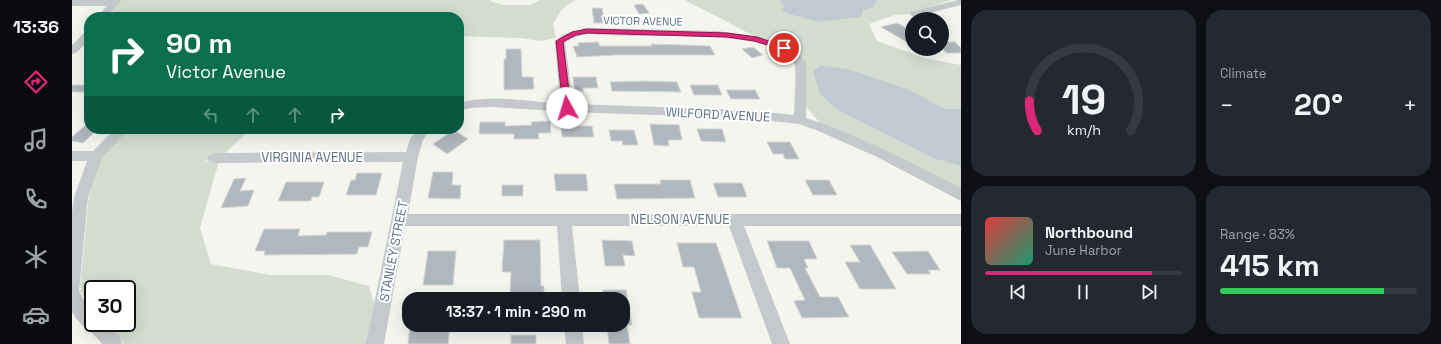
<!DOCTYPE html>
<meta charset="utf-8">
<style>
:root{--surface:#171b24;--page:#242831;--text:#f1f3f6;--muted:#9ea1a6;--line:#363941;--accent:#db2777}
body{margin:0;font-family:"Space Grotesk",sans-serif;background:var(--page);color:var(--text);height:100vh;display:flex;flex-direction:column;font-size:15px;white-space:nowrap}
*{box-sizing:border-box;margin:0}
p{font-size:13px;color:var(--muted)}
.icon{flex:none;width:22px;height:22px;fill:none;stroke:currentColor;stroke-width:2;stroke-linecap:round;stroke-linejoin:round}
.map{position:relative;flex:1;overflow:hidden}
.panel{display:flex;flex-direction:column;gap:10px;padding:10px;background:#0d0f14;width:480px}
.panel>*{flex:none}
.hud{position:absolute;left:12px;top:12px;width:380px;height:122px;border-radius:16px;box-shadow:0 4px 16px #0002;background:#0b6e4f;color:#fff;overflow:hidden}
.controls{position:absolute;left:833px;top:12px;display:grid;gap:8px}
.controls a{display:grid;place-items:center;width:44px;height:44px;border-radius:50%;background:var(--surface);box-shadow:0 4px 16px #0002;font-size:20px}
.speed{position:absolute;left:12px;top:280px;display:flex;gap:8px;font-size:20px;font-weight:700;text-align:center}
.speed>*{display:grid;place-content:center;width:52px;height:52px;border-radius:50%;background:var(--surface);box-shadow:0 4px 16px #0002;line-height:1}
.speed .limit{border:2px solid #111;border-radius:6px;background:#fff;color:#111}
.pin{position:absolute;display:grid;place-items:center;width:34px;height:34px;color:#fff;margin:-17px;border:2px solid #fff;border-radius:50%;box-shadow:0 1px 4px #0007}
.me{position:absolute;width:44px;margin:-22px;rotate:354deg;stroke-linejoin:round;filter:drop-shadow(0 0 3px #0008)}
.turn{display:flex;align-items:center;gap:14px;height:84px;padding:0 16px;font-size:18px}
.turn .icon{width:52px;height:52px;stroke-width:2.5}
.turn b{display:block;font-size:28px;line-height:34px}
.lanes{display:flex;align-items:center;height:38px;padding:0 16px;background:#0003;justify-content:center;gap:20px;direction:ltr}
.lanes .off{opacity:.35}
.big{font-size:30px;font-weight:700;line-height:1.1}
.panel .card{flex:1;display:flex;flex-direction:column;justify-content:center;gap:6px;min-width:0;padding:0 14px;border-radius:16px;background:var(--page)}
.panel .dial{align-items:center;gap:0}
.dial svg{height:104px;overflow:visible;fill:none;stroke:var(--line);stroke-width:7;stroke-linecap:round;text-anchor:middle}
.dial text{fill:var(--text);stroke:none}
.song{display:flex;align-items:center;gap:12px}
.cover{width:48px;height:48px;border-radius:6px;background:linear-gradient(135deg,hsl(0 70% 55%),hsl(160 70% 35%))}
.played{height:4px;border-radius:2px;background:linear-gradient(90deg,var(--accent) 85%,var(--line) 85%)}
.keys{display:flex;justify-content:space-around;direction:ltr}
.heat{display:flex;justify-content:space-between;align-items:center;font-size:22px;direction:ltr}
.charge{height:6px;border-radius:3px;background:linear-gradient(90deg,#34c759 83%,var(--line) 0)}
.panel .tiles{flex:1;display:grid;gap:10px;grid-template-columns:repeat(2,1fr)}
.trip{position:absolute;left:330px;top:292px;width:228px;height:40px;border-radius:16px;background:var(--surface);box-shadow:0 4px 16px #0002;font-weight:700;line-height:40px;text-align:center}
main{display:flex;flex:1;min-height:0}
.dock{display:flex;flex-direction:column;width:72px;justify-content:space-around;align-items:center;background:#090b0e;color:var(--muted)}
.dock .icon{width:28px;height:28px}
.dock .on{color:var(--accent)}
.dock b{font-size:18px;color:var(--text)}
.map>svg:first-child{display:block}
</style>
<main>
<nav class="dock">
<b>13:36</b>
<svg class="icon on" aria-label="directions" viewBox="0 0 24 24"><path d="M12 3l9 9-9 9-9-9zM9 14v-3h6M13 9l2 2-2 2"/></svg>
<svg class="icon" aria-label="music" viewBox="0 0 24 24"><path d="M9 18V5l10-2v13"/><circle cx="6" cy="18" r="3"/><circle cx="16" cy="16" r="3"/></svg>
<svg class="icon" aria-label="phone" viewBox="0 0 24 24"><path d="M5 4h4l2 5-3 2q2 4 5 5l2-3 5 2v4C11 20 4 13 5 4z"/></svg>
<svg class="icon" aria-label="climate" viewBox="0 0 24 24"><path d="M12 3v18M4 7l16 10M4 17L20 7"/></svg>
<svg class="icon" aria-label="car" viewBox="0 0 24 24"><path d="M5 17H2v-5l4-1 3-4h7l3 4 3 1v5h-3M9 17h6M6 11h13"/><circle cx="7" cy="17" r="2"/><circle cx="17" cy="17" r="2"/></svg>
</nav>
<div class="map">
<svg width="889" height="344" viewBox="0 0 889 344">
<rect width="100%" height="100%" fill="#f4f5ef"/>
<g fill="#d4dcd0">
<path d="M50,0H418L420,2L431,5H458L468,0H503L490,9L481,24L484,38L468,41L449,38L387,36V17H36Z"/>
<path d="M613,0H879L865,5L836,14L823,15L797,24L805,41L852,58L889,65V191L749,124L733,106V64L730,57L724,52L684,37Z"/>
<path d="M57,129H179L152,154H138L134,161H147L128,228L139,264L199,275H256L297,286L303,307L295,344H52L36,323H55V289H21V309L8,291L10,288H8L17,195L30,156Z"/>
</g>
<g fill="#c0cbd1">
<path d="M708,0H805L802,7L790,10L791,14L788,17L746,22L714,13L710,9L712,7Z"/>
<path d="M748,65L780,70L837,90L873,109H889V166L861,158L766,110L748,94L741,72Z"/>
</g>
<g fill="#b0b7bd" stroke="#d5d5d3">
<path d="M571,4L577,13L567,14L562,5Z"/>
<path d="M520,8H530L533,23H522Z"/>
<path d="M825,23L840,31V45L809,27Z"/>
<path d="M526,42L528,46H580L579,44L638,46L643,55H543L505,57L501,46H507L506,43Z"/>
<path d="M870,42H883L889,48V53H875L870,49Z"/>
<path d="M681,47L691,55L680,58L670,49Z"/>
<path d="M434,49H449L450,77H461L462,89L432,90V59H434Z"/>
<path d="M501,77H524L526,88H511V91H503Z"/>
<path d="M572,81L605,82L609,92L540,91L538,82Z"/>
<path d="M0,85H17V87L12,92H0Z"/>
<path d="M618,85H646L650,95H622Z"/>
<path d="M654,90H683L688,99H659Z"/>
<path d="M478,121L479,133H466L467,139H442V134H407L408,122H433V126L460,125L459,122Z"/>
<path d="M17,122V129H26L11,143L0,141V137Z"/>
<path d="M578,124L607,125L610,140H596L597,146L582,145Z"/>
<path d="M489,126H520L522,137H490Z"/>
<path d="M625,129H650L654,142L629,141Z"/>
<path d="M382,130L396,139L375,154L361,144Z"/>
<path d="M537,130H562L566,145H551L550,141H539Z"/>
<path d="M695,142H718L727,159H713L711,154H701Z"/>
<path d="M361,172H381L380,185H389L388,199L356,198Z"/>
<path d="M285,173H310L304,195H274L279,180H283Z"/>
<path d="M482,174H514L516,191H484Z"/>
<path d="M174,178L168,191L182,190L176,206L149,208L162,179Z"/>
<path d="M588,180H618L623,198L545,199L542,184H589Z"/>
<path d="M733,180H757L765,195H741Z"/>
<path d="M214,182H252L247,197H240L239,201H206Z"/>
<path d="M641,183H670L675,197H646Z"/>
<rect x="430" y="185" width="21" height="11"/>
<path d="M192,229H228L226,236L254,235L255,232H300L296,247H287L285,254L192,255L193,251H183Z"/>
<path d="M432,240H468L469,286H472V299H438L439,272H430Z"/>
<path d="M530,240L560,241L563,256L551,255L553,266H533Z"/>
<path d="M695,241H737L745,259H732L736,268H733L748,297H766L777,317L730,318L722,301L733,300L718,268H705Z"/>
<path d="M605,243H644L670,318H627L620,292H629L622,267H611Z"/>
<path d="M778,245H798L824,289H788L773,262H788Z"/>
<path d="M356,251H384L381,285H351Z"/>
<path d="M856,251L868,270H856L859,274H835L820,252Z"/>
<path d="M531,290H554L560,325H555L558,344H537L535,325H551V299H532Z"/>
<path d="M338,325H378L376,344H336Z"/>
<rect x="439" y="335" width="25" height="9"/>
</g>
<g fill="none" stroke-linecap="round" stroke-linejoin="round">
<g fill="#c6c9cc" fill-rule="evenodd">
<path d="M0,0H50L35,17H25L35,6H0Z"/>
<path d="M886,0H889V5L842,17L837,14L839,12Z"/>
<path d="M515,28L645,31L688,37L710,43L724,50L734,63V118C788,135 839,163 889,188V201L803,156L744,130L727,124L672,118L495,112L420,107L398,108L387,111V103C417,94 457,101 488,104L483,41L492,34ZM515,34C535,35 554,36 573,36C600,36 713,33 722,63C725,70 722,105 722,115L672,110L501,104L493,42L500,38Z"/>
<path d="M17,31V40L4,53L0,54V45L13,32Z"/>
<path d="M43,129H57L30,158L16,197L7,291L15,306L21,311V323H36L48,338L50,344H30C22,332 7,326 0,312V212L2,197L15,161H0V151H21Z"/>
<path d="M345,129H358L351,140L346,157L336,214H889V226H672L718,344H700L657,226H500L508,299H490L485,226H333L312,344H294L331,162L142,163L137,161L135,158L137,155L142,153L334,152L338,139Z"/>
<path d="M492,325H510L512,344H494Z"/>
</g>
</g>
<path fill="#db2777" stroke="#8e194d" d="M515,29L655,33L685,37L716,48L712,50L682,41L655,37L515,33L504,35L491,42L499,108L495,111L491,108L484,41L500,32Z"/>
<g text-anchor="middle" stroke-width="4" stroke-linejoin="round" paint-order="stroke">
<g font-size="11" fill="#607284" stroke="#fff">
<text transform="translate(571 21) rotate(1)" y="4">VICTOR AVENUE</text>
</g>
<g font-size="13" fill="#607284" stroke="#fff">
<text transform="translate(646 114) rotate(3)" y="5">WILFORD AVENUE</text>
<text x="240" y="162">VIRGINIA AVENUE</text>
<text x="608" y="224">NELSON AVENUE</text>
<text transform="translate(321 251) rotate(-79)" y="5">STANLEY STREET</text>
</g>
</g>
</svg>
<div class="controls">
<a><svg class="icon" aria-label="search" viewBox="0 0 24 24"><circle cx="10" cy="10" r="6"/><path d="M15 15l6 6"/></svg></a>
</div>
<div class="speed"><div class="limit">30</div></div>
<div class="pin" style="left:712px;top:48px;background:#d93025"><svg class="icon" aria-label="arrive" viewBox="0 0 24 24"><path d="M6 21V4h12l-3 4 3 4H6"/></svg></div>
<svg class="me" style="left:495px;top:108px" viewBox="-20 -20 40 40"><circle r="19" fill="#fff"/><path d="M0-13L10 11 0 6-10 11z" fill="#db2777"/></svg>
<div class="trip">13:37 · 1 min · 290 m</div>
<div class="hud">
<div class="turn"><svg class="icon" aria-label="right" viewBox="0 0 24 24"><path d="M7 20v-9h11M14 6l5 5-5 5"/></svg><div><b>90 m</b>Victor Avenue</div></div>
<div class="lanes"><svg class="icon off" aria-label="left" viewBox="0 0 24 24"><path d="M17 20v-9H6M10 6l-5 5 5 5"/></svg><svg class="icon off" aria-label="ahead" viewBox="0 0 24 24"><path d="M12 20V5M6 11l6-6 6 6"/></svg><svg class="icon off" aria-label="ahead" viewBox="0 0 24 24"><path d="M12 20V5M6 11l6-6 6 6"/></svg><svg class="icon" aria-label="right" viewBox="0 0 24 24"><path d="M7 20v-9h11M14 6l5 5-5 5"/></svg></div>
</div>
</div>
<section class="panel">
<div class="tiles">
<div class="card dial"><svg viewBox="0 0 100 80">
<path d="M14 69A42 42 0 1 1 86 69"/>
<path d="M14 69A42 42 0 0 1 8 46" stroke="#db2777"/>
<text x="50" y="56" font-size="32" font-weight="700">19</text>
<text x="50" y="72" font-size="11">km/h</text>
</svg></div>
<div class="card"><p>Climate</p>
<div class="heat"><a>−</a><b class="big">20°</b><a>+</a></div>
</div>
<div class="card">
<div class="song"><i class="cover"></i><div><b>Northbound</b><p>June Harbor</p></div></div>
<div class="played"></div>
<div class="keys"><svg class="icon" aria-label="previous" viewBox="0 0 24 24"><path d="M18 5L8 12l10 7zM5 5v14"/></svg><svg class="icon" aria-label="pause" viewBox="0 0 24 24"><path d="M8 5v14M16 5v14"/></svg><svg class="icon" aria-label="next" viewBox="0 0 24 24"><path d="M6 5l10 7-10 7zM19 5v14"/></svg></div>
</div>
<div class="card"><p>Range · 83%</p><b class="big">415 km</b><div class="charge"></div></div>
</div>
</section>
</main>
